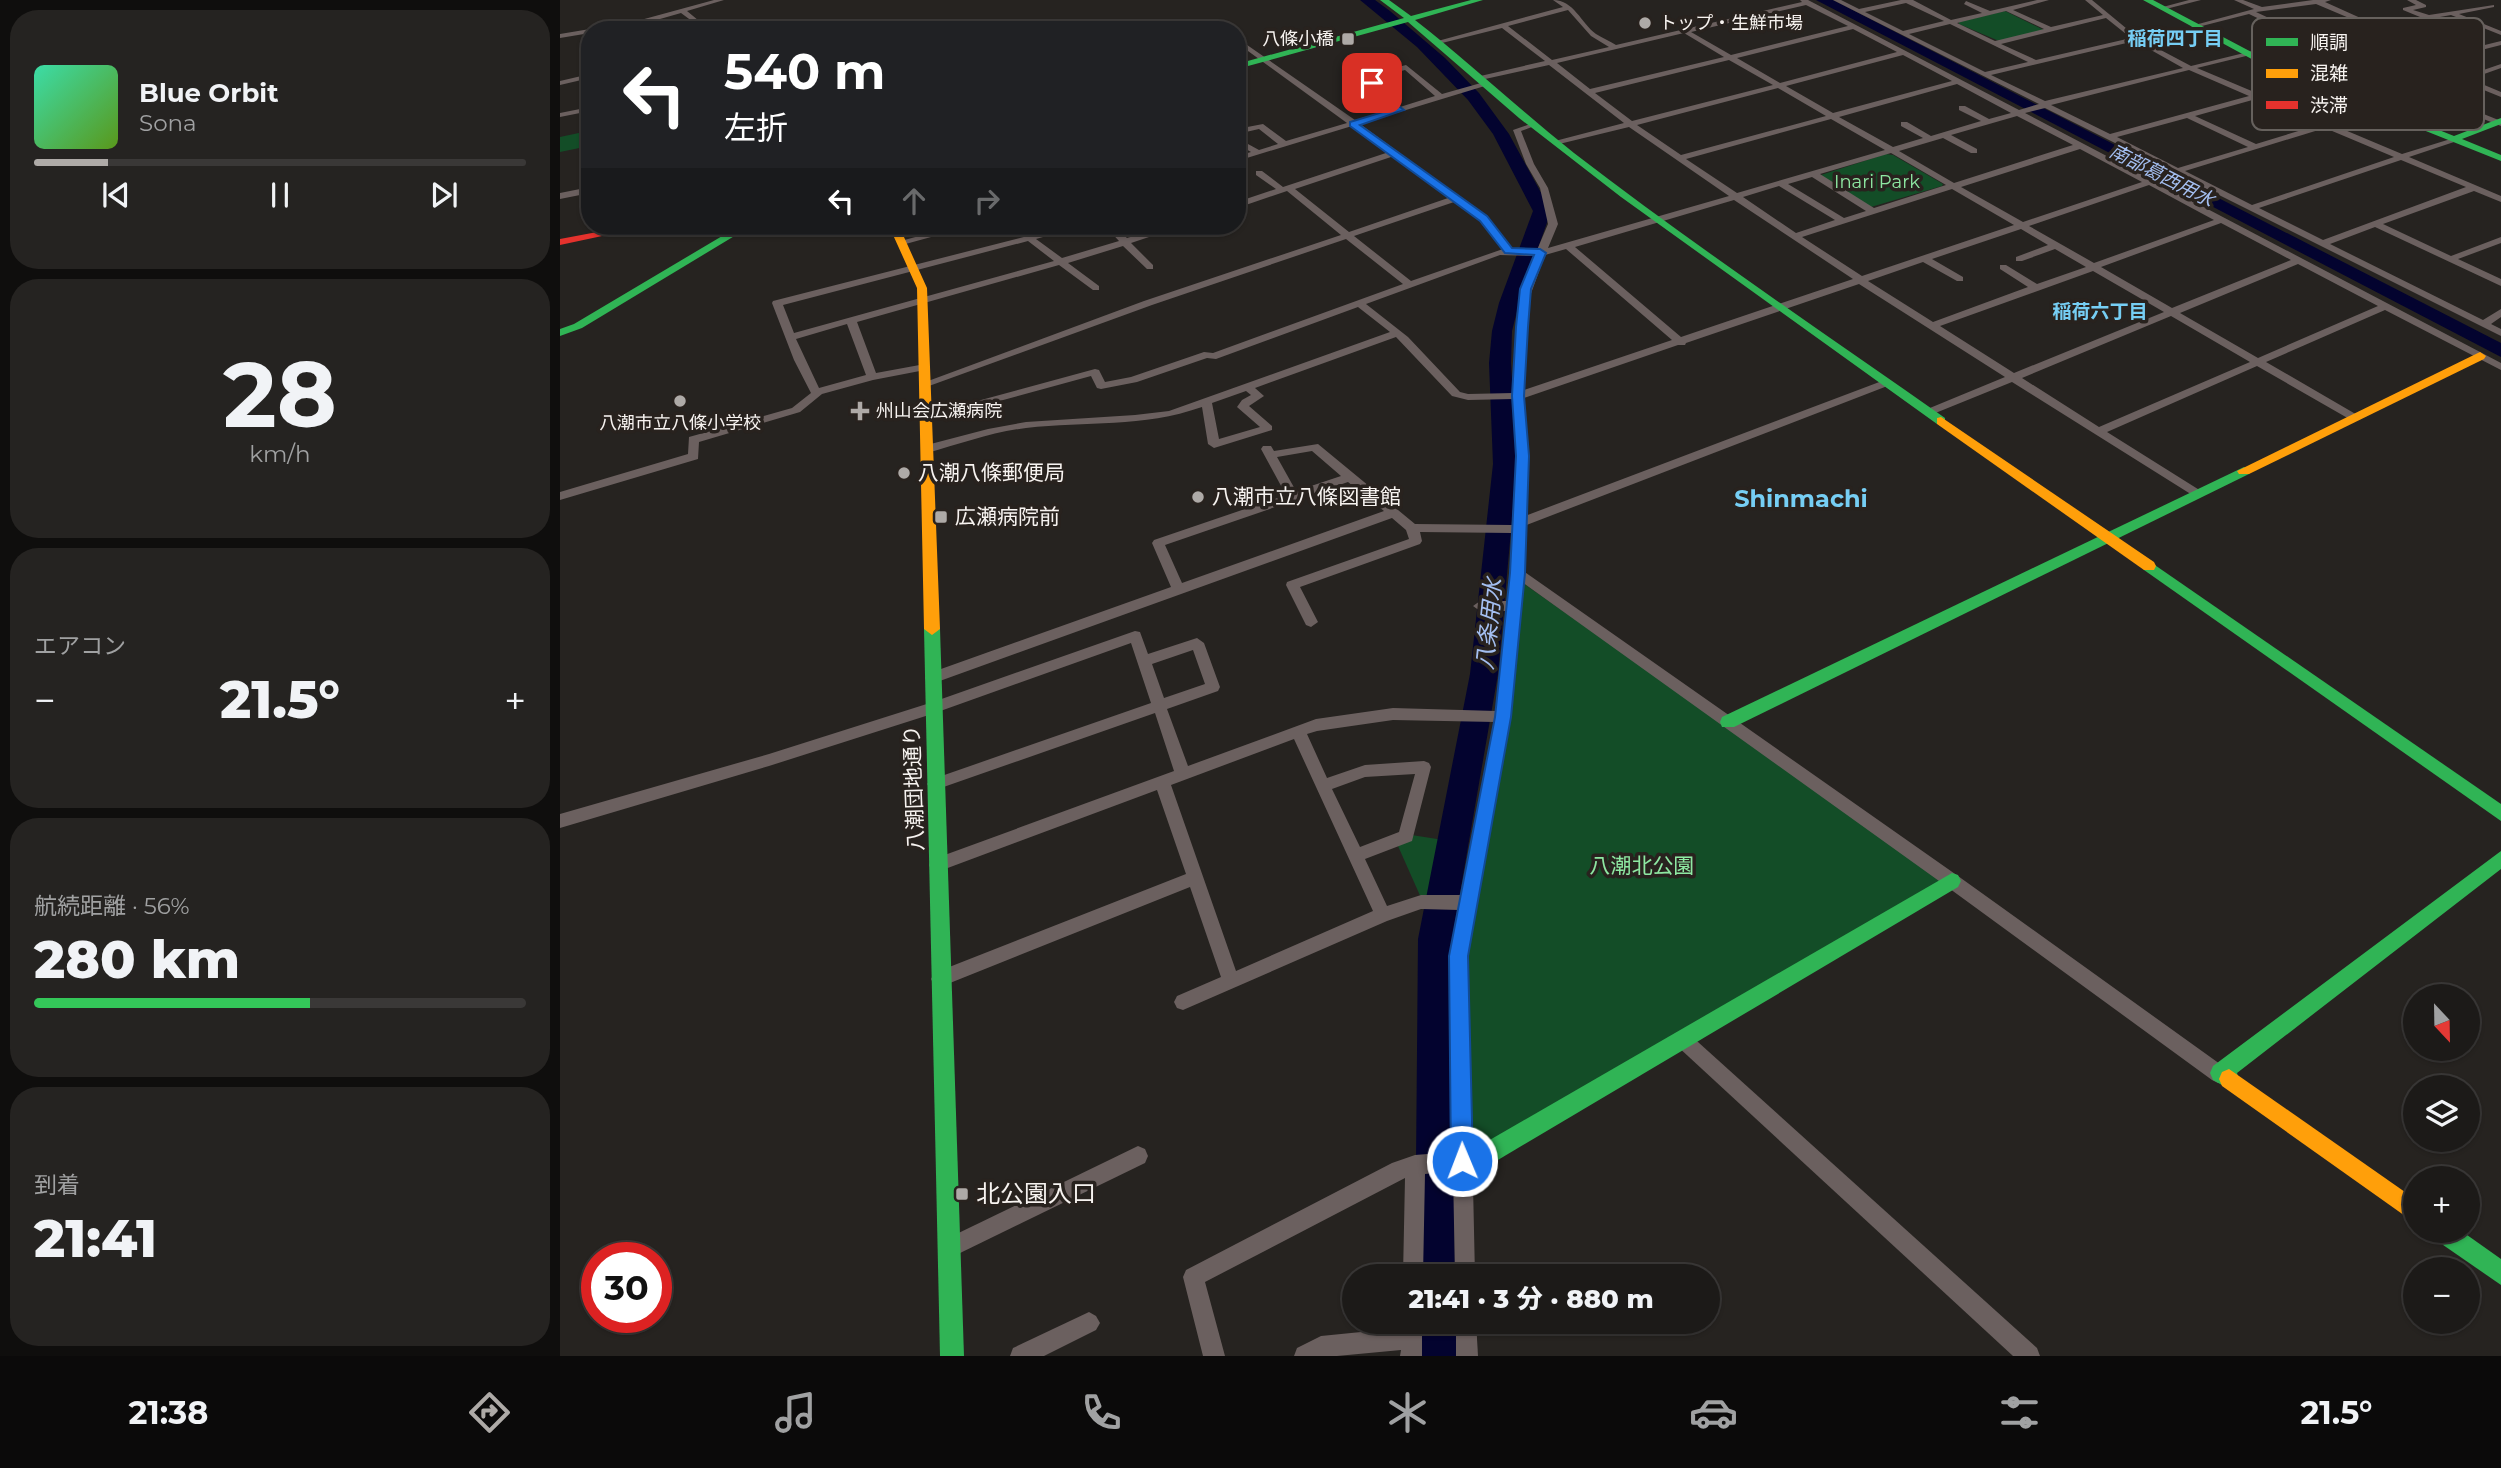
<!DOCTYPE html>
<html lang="ja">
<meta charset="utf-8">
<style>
:root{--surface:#1c1a18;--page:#252321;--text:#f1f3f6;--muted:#a0a1a2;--line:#3a3837;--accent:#aeaaa7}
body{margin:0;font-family:Montserrat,"Noto Sans JP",sans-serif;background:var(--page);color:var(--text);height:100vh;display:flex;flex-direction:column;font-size:26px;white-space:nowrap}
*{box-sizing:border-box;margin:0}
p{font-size:23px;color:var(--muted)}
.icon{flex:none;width:38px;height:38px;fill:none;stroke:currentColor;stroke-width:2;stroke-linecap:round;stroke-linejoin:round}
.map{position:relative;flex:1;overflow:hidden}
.sheet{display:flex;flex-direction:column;gap:10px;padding:10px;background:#0f0e0d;width:560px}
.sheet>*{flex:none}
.banner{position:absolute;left:21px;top:21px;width:665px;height:214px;border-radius:28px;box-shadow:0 2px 5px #0004,0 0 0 2px var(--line);background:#202124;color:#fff;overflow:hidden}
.needle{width:46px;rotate:158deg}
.buttons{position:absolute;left:1843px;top:984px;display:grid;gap:14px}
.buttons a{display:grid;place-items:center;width:77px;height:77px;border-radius:50%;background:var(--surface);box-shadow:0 2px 5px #0004,0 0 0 2px var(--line);font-size:35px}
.speed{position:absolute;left:21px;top:1242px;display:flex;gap:14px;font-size:35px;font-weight:700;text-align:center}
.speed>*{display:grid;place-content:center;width:91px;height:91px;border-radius:50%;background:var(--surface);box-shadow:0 2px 5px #0004,0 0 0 2px var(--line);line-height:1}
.speed .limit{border:10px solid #d22;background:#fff;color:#111}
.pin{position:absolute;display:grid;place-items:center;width:60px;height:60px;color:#fff;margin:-30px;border-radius:14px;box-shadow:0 4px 10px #0006}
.me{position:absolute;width:77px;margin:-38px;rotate:359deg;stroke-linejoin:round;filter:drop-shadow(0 0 5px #0008)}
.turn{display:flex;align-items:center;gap:24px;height:147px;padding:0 28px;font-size:32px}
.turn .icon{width:91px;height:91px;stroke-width:2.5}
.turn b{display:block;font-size:49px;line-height:60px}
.lanes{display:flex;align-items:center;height:66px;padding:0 28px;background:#0003;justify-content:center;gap:35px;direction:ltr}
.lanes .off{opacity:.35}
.big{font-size:52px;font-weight:800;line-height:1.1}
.sheet .tile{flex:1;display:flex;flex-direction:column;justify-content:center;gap:10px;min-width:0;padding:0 24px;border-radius:28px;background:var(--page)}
.sheet .dial{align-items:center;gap:0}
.dial b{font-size:91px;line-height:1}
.song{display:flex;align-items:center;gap:21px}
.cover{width:84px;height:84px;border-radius:10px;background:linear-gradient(135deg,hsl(160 70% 55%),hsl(90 70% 35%))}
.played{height:7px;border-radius:4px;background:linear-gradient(90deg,var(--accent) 15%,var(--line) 15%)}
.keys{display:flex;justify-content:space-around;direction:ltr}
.heat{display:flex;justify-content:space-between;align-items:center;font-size:38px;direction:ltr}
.charge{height:10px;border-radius:5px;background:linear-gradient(90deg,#34c759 56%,var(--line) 0)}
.trip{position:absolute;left:782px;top:1264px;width:378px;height:70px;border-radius:35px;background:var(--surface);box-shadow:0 2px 5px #0004,0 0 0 2px var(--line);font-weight:800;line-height:70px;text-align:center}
.tabs{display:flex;height:112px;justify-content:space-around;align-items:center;background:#0b0a0a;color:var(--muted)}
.tabs .icon{width:49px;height:49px}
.tabs .current{color:var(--accent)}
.tabs b{font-size:32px;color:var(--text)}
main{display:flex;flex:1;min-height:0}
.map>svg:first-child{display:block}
</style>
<main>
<section class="sheet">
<div class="tile">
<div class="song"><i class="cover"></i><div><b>Blue Orbit</b><p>Sona</p></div></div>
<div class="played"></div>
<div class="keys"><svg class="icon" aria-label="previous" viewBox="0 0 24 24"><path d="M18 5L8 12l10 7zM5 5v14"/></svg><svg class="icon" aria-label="pause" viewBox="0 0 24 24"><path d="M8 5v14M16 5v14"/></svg><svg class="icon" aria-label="next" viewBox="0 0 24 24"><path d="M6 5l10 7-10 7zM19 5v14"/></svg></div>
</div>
<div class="tile dial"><b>28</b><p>km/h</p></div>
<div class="tile"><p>エアコン</p>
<div class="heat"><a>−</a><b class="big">21.5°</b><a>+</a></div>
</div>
<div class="tile"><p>航続距離 · 56%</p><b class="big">280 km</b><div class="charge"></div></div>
<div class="tile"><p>到着</p><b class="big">21:41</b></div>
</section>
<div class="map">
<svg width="1941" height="1356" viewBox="0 0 1941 1356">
<rect width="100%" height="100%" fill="#262320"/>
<g fill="#134d27">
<path d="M1445,11L1484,30L1439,41L1399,24V22Z"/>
<path d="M28,131L29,146L0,152V137Z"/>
<path d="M1326,154L1333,155L1383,184L1382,186L1311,207L1261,175Z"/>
<path d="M960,581L1386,880L910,1153L906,954Z"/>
<path d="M845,834L890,841L881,900H862L834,837Z"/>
</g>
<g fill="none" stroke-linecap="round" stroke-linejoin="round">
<g fill="#03032f" fill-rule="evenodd">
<path d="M800,0H815L830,11L885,58L919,93L949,134L991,211L959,303L952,331L951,363L957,464L938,674L892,939L895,1276H855L858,939L910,674L933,464L929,363L932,331L939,303L973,211L933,134L908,100L857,47Z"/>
<path d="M1256,0H1273L1941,343V357Z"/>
<rect x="854" y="1321" width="42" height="35"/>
</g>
<g fill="#6b605f" fill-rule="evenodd">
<path d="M154,0H164L127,11L150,30H144L121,13C93,21 65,30 36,30L77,21Z"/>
<path d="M993,0C1014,0 1021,23 1036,34C1042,38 1050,41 1056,45L1242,2L1240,0H1248L1459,110L1479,104L1273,0H1281L1299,9L1341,0H1353L1391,20L1422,13L1404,4L1406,1L1430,11L1477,0H1489L1453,10L1491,27L1543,15L1525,0H1532L1578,38L1631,66L1741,39L1689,14L1634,28L1631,26L1694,9L1674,0H1683L1702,7L1753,0H1771L1765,2L1816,25L1860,17L1843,10V8L1856,5L1847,0H1856L1866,5V7L1853,10L1869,15L1934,5V7L1899,14L1941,31V35L1891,15L1797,32L1864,60L1941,41V45L1870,63L1903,77L1941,64V68L1910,79L1941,92V97L1862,65L1824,74L1941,121V126L1816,76L1761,89V85L1856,62L1788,34L1748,41L1637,68L1842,154L1897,137V141L1849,157L1941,196V202L1914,191L1823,224L1891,256L1941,237V243L1898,259L1941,279V286L1815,227L1770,244L1923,320L1941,309V317L1931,324L1941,329V336L1485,108L1465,113L1941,363V370L1825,310L1706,362L1799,416V420H1791L1697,366L1547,432L1641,491L1643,494L1641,497L1637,498L1452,382L1373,414H1365V410L1445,377L1299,284L1126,343L1125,345H1118L964,398L968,456L965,516L1322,381H1330V385L964,526L962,570L1398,876L1660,1064L1666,1067L1669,1073L1666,1079L1658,1083L1652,1080L1386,886L962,582L950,717L908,956L915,1276H895L893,1171L865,1174L863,1276H843L845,1178L645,1282L665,1356H643L623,1277L626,1270L832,1163L855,1155L893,1152L890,956L899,910L861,909L827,921L623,1010L617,1008L614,1002L617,996L661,977L630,887L380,987L374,985L371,979L374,973L626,874L597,790L377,872L371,870L369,865L371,860L614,771L595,713L375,790L370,788L367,784L370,780L591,703L571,643L372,714L209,766L0,828V814L209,754L373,702L575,631L580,632L588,654L637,638L644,643L660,687L658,691L607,709L628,766L756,719L833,708L936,711L947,611H920L913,606L920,601H948L952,533L860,532L862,541L860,544L740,587L758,622L751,627L746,625L726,585L727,582L849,539L846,530L832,518L377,682H367L365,678L367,674L611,587L592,543L594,540L726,495L701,449L703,446H711L714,451L758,444L855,524L952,525L956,456L953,399L908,400L892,396L836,337L695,388L704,396L689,406L712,426V430L654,448L648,444L642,407C582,428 527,421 466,428C432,432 400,444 367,453L361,449L363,446L428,429L466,422L575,415L609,411L830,332L798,307L656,359L647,358L577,382L541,389L537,388L531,376L366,421L360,418L362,416L535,369L539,370L545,382L571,377L644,352L653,353L843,284L786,239L592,305L369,386L365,387L360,384L584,301L781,235L727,191L677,208V202L716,189L696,175V171H702L723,187L829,152L792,126L677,161V156L691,152L677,144V138L699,150L718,144L699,129L677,134V129L703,124L726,141L787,123L677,43V38L795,120L833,109L811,94V90H815L807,75L846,65L882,94L928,81V85L800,124L926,216L953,250H977L988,224L980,188L966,164L953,130L973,123L977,125L961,131L974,164L988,188L998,224L988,248L1169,196L1069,127L995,145V141L1064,123L989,65L916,81V77L985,61L942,28L878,44L874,42L1003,7ZM1346,3L1384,21L1343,31L1305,12ZM1756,4L1808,26L1749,37L1696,12ZM1246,5L1288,26L1171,55L1131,32ZM1008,10L1031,36L1049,47L992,60L948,26ZM1446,11L1484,29L1435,41L1397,23ZM1546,18L1571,38L1476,60L1441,44ZM1390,24L1468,62L1425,72L1349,34ZM1293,29L1337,52L1220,83L1177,58ZM1124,33L1164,57L1030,89L997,63ZM1575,41L1623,68L1485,101L1431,75ZM1343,55L1392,81L1273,113L1226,86ZM1169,60L1213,85L1072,121L1035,93ZM845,70L875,96L840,107L821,93L824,91L815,78ZM1629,70L1689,96L1550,134L1491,105ZM1397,84L1451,113L1429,119L1405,106H1399V110L1421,121L1371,136L1347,122H1341V126L1363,138L1333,147L1279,117ZM1218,88L1266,116L1121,155L1077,125ZM1696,99L1758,125L1696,144L1635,116ZM1457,116L1513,145L1394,183L1339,151L1383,138L1411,153H1417V149L1391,135ZM1627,118L1688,147L1618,168L1557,137ZM1271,119L1325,150L1177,193L1126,159ZM1765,128L1834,157L1692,205L1625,171ZM1520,149L1582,182L1463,222L1401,187ZM1331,153L1386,185L1314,208L1260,174ZM834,156L891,197L789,232L735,189ZM1841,160L1906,187L1763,240L1699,208ZM1252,177L1306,211L1284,218L1228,184ZM1589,185L1654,220L1534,263L1469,226ZM1219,186L1275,220L1236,233L1183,197ZM1392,189L1454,225L1302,276L1242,237ZM1174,200L1293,279L1121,337L1015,247ZM897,201L920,220L943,249L851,281L794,236ZM1661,223L1731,260L1612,308L1541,267ZM1461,229L1488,245L1456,257V261H1462L1495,249L1526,267L1477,284L1446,265H1440V269L1468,287L1373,322L1308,281L1363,262L1397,281H1403V277L1372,259ZM1006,249L1112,340L964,390L969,299L985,255ZM940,255L975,256L959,299L953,393L908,394L900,392L848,337L806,304ZM1738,264L1818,306L1698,358L1620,313ZM1533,271L1604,312L1454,373L1380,326ZM1611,316L1690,362L1539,427L1462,378ZM686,391L691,395L682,400L677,407L700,427L659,439L652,403ZM752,451L781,476L736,491L717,457ZM788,482L824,511L622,583L605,545ZM633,650L645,684L604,698L592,664ZM833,720L935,722L902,895H861L827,906L805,859L852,841L871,767L869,763L864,761L805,765L767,778L747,734L757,731ZM734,739L813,911L676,971L611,785ZM855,774L839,832L800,847L772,789L805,777Z"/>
<path d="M1629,0H1641L1602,10L1599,8Z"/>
<path d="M30,29L33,30H30V33L0,38V34Z"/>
<path d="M30,74V78L0,85V81Z"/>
<path d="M30,107V111L0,117V113Z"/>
<path d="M30,187V193L0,199V193Z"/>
<path d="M396,226H411L342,245L337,242Z"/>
<path d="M507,226H522L476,239L502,258L559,241L545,226H554L567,238L608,226H622L571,243L593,265V269H587L563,246L508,263L539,286V290H533L499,265L297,322L316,373L365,364L370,367L365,370L313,380L262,394L240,412L139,442L138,459L0,500V492L128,454L129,437L232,408L251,393L234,360L212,303L213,301ZM468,241L494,261L234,333L223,305ZM287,324L306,375L259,388L236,339Z"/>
<path d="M1122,1030L1128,1033L1477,1348L1480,1356H1453L1116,1045L1113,1039L1116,1033Z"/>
<path d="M578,1146L585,1149L588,1156L585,1163L396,1255L389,1258L382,1255L379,1248L382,1241Z"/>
<path d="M529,1312L536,1316L540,1323L536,1330L484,1356H450L453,1348Z"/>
<path d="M842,1321H862V1356H840L841,1350L777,1356H734L737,1348L761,1336L841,1328Z"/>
<path d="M896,1321H916L918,1356H896Z"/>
</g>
<g fill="#30b455" fill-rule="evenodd">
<path d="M820,0H829L851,16L911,0H923L855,20C910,63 960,110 1014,153C1135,246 1261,331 1385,418V424H1377L1061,197L959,118L848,22L677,69V64L844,18Z"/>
<path d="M1583,0H1593L1716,65L1894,136L1941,118V124L1902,139L1941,155V161L1710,69Z"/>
<path d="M179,226H191L22,328L0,336V329L14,324Z"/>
<path d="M1684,467L1691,471L1689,474L1174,727H1162L1160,722L1162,717Z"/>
<path d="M1589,561L1941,804V821L1584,570L1582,566L1584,562Z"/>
<path d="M372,623L380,629L404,1356H380L364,629Z"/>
<path d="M1941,851V869L1677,1073L1679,1079L1676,1086L1669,1089L1653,1080L1650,1073L1653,1066Z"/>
<path d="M1392,873L1398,875L1401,881L1398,887L911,1176L903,1179L895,1176L892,1168L895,1160Z"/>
<path d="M1870,1230H1900L1941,1259V1285L1873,1238Z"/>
</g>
<g fill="#ff9f0a" fill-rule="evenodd">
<path d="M329,226H339L367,288L380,629L372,635L364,629L357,288Z"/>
<path d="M1920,352L1926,356L1924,359L1689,474H1679L1677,471Z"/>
<path d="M1381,417L1594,562L1596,566L1594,570H1584L1377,424V418Z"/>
<path d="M1669,1069L1855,1199V1223L1662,1086L1659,1079L1662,1072Z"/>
</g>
<path fill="#e5322d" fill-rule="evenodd" d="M69,226H89L0,245V239Z"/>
</g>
<path fill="#1a73e8" stroke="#114b97" stroke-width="2" d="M809,81H815L825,91L821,93L844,110L800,125L927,216L952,248L980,249L986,253L971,289L968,327L964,396L969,456L965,573L951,717L908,956L913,1161L910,1168L902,1172L895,1168L891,1161L889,956L935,717L950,573L956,456L952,396L956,327L960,289L974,255L945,253L920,221L790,126V122L833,109L811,94L814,90Z"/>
<g fill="#aeaaa7" stroke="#28221e" stroke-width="2.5">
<circle cx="1085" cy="23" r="7"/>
<rect x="781" y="32" width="14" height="14" rx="3.5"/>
<circle cx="120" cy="401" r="7"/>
<path d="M296.5 400.5h7v7h7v7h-7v7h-7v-7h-7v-7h7z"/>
<circle cx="344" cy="473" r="7"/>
<circle cx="638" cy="497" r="7"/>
<rect x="374" y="510" width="14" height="14" rx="3.5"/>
<rect x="395" y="1187" width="14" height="14" rx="3.5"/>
</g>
<g text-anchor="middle" stroke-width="7" stroke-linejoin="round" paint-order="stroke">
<g font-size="18" fill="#f7f3f0" stroke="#28221e" text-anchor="start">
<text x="1099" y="29">トップ・生鮮市場</text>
<text x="774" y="45" text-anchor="end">八條小橋</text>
<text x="316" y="417">州山会広瀬病院</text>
<text x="120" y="429" text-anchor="middle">八潮市立八條小学校</text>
</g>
<g font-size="18" fill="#8ee8a2" stroke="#28221e">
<text x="1317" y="188">Inari Park</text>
</g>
<g font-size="19" font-weight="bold" fill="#76cef4" stroke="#28221e">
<text x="1615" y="45">稲荷四丁目</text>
<text x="1540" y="318">稲荷六丁目</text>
</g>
<g font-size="19" font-style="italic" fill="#a4bff1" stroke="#28221e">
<text transform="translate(1602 175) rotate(27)" y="7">南部葛西用水</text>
</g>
<g font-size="21" fill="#f7f3f0" stroke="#28221e" text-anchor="start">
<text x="358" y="480">八潮八條郵便局</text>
<text x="652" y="504">八潮市立八條図書館</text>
<text x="395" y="524">広瀬病院前</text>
</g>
<g font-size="21" fill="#f7f3f0" stroke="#28221e">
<text transform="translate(354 788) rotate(-92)" y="7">八潮団地通り</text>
</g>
<g font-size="21" fill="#8ee8a2" stroke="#28221e">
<text x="1082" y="873">八潮北公園</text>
</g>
<g font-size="23" font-style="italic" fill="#a4bff1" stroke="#28221e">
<text transform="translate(929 624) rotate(-84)" y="8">八条用水</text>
</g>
<g font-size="24" font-weight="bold" fill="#76cef4" stroke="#28221e">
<text x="1241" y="507">Shinmachi</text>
</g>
<g font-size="24" fill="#f7f3f0" stroke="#28221e" text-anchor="start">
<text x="416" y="1202">北公園入口</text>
</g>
</g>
<rect x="1692" y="18" width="232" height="112" rx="10" fill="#28221e" stroke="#66615d" stroke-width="2"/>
<rect x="1706" y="38" width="32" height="8" fill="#30b455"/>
<rect x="1706" y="69" width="32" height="9" fill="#ff9f0a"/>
<rect x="1706" y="101" width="32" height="8" fill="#e5322d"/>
<g font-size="19" fill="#f7f3f0">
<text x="1750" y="49">順調</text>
<text x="1750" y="80">混雑</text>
<text x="1750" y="112">渋滞</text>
</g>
</svg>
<div class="buttons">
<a><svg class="needle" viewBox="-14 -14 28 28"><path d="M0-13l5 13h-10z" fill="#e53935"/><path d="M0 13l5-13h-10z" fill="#a0a1a2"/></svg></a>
<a><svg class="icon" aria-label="layers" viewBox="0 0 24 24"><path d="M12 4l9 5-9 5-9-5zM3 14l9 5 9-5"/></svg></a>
<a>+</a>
<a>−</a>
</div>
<div class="speed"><div class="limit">30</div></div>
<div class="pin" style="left:812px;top:83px;background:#d93025"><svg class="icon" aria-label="arrive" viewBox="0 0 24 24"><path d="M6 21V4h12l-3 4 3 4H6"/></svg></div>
<svg class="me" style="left:902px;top:1161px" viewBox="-20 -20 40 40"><circle r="17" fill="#1a73e8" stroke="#fff" stroke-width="3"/><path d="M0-11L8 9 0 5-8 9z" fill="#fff"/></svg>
<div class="trip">21:41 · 3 分 · 880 m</div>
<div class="banner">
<div class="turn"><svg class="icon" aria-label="left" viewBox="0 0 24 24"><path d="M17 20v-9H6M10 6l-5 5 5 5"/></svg><div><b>540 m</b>左折</div></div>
<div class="lanes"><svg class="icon" aria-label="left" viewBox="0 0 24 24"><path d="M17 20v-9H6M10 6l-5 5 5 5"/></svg><svg class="icon off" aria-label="ahead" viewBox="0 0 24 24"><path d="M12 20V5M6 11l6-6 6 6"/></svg><svg class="icon off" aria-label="right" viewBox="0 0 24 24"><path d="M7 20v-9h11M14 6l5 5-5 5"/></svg></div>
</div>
</div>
</main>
<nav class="tabs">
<b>21:38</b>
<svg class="icon current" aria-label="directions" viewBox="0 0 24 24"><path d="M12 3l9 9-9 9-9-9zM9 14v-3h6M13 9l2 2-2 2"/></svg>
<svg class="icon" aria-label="music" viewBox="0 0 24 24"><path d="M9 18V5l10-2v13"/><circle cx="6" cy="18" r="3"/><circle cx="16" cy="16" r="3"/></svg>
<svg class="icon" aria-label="phone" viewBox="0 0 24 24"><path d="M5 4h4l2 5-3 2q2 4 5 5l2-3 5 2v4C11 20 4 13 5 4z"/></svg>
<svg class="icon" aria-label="climate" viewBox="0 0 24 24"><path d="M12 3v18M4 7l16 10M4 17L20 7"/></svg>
<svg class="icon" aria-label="car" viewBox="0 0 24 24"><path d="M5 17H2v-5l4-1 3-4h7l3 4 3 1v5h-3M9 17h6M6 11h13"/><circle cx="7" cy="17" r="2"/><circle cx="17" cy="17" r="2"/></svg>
<svg class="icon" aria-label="filters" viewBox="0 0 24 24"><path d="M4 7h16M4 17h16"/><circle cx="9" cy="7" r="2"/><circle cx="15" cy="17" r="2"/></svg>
<b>21.5°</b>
</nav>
